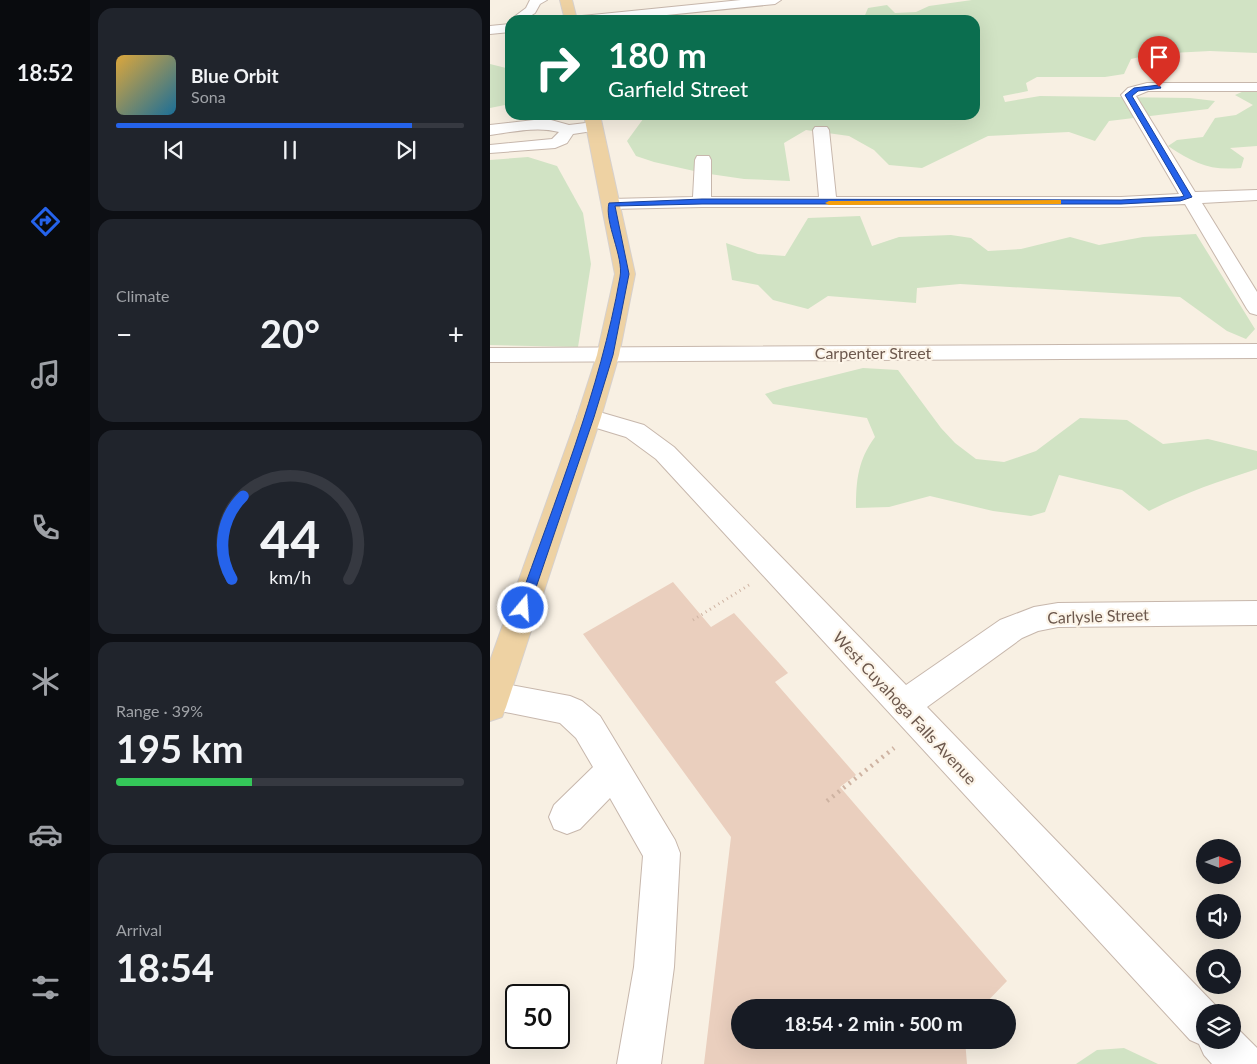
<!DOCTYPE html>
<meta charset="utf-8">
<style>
:root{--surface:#171b24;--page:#20242c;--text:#f1f3f6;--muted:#9ea1a6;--line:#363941;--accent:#2563eb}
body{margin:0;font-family:Lato,sans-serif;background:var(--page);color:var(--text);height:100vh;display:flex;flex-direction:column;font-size:19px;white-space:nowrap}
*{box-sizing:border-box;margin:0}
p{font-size:16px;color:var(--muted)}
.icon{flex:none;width:28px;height:28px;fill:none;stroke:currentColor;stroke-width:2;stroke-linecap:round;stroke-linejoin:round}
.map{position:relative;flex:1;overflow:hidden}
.side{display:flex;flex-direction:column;gap:8px;padding:8px;background:#0d0f14;width:400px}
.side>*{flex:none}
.hud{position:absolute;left:15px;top:15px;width:475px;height:105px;border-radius:15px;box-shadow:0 5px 20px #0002;background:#0b6e4f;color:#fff;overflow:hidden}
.needle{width:32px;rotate:90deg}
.fabs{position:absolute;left:706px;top:839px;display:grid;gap:10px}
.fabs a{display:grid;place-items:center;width:45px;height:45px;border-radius:50%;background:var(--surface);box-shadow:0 5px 20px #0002;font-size:25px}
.speed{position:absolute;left:15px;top:984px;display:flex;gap:10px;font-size:25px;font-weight:700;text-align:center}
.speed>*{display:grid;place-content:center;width:65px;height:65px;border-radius:50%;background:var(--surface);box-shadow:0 5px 20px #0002;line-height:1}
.speed .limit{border:2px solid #111;border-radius:8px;background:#fff;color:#111}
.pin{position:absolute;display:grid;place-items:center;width:42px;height:42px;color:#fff;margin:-51px -21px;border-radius:50% 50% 50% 0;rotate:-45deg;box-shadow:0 0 5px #0007}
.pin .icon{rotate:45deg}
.me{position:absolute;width:55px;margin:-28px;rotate:18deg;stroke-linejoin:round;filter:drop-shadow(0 0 4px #0008)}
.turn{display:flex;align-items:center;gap:18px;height:105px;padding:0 20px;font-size:22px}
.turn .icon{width:65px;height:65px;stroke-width:2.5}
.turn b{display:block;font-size:35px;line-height:42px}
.big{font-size:38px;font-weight:700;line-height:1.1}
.side .widget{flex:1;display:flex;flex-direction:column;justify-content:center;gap:8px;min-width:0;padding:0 18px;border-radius:15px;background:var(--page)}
.side .dial{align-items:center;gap:0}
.dial svg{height:130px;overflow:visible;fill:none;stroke:var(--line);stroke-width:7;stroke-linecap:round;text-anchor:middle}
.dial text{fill:var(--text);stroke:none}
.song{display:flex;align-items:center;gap:15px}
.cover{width:60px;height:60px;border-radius:8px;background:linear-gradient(135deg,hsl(40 70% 55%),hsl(200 70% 35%))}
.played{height:5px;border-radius:2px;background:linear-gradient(90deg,var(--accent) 85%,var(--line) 85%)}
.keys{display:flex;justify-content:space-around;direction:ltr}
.heat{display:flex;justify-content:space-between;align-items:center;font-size:28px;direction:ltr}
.charge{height:8px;border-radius:4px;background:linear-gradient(90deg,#34c759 39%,var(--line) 0)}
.trip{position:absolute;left:241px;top:999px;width:285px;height:50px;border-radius:25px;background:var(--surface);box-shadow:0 5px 20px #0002;font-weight:700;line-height:50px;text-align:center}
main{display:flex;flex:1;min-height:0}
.menu{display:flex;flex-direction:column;width:90px;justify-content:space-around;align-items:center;background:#090b0e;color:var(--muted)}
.menu .icon{width:35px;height:35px}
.menu .selected{color:var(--accent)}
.menu b{font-size:22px;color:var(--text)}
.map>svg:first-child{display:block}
</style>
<main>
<nav class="menu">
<b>18:52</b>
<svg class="icon selected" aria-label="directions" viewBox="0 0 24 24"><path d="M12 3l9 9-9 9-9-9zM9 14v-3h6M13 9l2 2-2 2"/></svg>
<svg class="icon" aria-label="music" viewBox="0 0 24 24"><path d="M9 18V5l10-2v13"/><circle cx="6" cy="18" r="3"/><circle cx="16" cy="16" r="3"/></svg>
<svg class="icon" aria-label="phone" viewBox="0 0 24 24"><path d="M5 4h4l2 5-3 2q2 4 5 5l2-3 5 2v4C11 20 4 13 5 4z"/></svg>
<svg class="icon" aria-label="climate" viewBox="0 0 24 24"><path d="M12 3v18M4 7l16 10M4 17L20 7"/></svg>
<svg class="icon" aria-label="car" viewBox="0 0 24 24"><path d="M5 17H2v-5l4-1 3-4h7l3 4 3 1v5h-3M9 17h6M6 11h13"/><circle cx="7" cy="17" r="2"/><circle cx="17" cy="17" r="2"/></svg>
<svg class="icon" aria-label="filters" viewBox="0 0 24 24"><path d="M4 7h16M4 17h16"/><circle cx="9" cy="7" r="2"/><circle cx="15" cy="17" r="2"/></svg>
</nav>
<section class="side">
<div class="widget">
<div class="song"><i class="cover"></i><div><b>Blue Orbit</b><p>Sona</p></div></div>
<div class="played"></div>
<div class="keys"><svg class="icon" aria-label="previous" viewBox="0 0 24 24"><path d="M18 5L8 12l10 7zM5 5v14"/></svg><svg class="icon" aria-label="pause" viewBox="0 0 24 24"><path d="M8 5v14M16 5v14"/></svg><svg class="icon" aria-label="next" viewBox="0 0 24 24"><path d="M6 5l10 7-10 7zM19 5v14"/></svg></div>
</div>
<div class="widget"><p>Climate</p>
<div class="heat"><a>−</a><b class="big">20°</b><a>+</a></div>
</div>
<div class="widget dial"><svg viewBox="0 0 100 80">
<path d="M14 69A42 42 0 1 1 86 69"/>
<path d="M14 69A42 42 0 0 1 21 18" stroke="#2563eb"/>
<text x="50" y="56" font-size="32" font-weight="700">44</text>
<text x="50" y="72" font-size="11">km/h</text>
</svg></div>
<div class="widget"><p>Range · 39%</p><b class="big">195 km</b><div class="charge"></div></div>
<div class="widget"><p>Arrival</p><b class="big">18:54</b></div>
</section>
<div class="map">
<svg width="767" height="1064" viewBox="0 0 767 1064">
<rect width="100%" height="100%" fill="#f8f0e3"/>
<g fill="#d1e3c4">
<path d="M482,0H767V53L720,51L663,54L641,59L634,74L615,77H547L536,83L538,91L513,96L515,102L550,96L700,98L725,101L718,109L619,121L605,141L579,132L498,136L432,168L399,165L384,150L359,136L316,130L294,143L300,181L254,179L213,173L164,162L146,156L137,141L156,115H485V20H373L378,8L397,5L405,13L426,12L439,6Z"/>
<path d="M0,64L20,69V104L0,108Z"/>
<path d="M754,91L767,92V146L740,148L754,158L751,168C719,171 704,163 678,146L687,140L713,137L725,118L746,115L763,105L745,95Z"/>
<path d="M38,157L67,166L93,213L101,264L88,347L0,345V160Z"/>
<path d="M370,216L382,246L409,237L461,235L481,238L498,251L531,249L580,237L609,245L653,237L706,234L765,329L756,339L737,331L690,297L470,284L427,288L426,303L338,296L318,309L283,300L268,285L242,280L236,243L268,254L295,256L318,218Z"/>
<path d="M373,368L408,370L451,428L465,443L486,459L514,462L546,451L590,418L637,420L673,444L718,439L767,451V469C730,481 694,493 659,511L632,490L569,475L555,512L541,516L503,511L440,496L399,507L366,508C366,480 368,460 385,437L377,418L283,404L275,394L293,388Z"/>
<path d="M634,1048L668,1064H586L607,1050Z"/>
</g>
<path fill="#eacfbe" d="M183,582L221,627L244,613L298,673L285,682L366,775L350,787L517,981L491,1008H250V1040H475L477,1064H214L241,837L93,634Z"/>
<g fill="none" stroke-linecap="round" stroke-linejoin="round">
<g stroke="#c7b7ac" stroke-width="2">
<g id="minor">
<path d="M40,0H57L50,4L45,13L34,20H20L36,8Z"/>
<path d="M251,0H291L285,4L128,20H86L92,16Z"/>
<path d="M20,24V32L0,34V26Z"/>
<path d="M657,83H767V91H658L646,96L705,192L767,190V200L712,203L767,292V315L760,313L757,309L695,204L631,207H212L121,209L115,208L112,204L115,200L121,199L203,197L205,160L207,156H219L221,160V197H329L323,130L325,127H337L339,130L346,197H631L689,194L631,95L638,88Z"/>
<path d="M44,120H61L79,125L104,122L109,124L112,127L109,130L83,134L77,143L65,148L0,153V145L62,139L69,132C47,126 22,132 0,135V125Z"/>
<path d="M767,344V358L0,362V348Z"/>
<path d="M99,409L154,425L184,447L416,685L510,620L544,607L568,603L767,601V625L568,627L548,631L532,638L437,707L730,1010L731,1012H715V1040H742V1024L744,1025L767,1048V1064H722L714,1055L709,1044L700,1040L166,459L136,437L90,423L87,417L90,411Z"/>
<path d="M4,682L80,696L92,701L110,716L185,840L190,853L184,967L171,1064H127L144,967L153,856L120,798L90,829L77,834L64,829L59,817L64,805L103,767L86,738L70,723L0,709V683Z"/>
</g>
</g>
<g stroke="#d6d0cd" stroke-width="2">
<g id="major">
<path d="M70,0H82L87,20H75Z"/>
<path d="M94,115H110L145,274L129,355L111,417L16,707L12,717L0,721V661L87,417L107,355L125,274Z"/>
</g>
</g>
<path stroke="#ceb3a2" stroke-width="3" stroke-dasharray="1 4" stroke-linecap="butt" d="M203,620L259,585"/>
<path stroke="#ceb3a2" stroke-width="4.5" stroke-dasharray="2 5" stroke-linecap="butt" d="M337,801L404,748"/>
<use href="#minor" fill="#fff" fill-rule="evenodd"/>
<use href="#major" fill="#eed2a3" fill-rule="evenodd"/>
</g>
<path fill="#2563eb" stroke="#184099" d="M669,85L671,88L648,91L642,96L702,197L690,201L631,204H212L125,206L139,274L123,355L104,417L39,608L37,612H28L27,608C65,500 110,391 130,277C134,257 114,222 119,203L212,199L631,200L690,197L694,196L635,95L644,88Z"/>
<path fill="#f59e0b" d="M569,200H571V204L339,205L335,203L339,201Z"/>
<g text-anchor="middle" stroke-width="4.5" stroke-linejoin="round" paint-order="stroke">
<g font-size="16" fill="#6c584d" stroke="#fcf4e8">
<text x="383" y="359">Carpenter Street</text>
<text transform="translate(608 616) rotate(-2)" y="6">Carlysle Street</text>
<text transform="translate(415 708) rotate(47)" y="6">West Cuyahoga Falls Avenue</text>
</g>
</g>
</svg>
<div class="fabs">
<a><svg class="needle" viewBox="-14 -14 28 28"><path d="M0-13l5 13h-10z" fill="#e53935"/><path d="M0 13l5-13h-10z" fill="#9ea1a6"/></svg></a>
<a><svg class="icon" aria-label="sound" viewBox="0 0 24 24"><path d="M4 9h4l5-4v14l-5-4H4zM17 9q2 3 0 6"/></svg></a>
<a><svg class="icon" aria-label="search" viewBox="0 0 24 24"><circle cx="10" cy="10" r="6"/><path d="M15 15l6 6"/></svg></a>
<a><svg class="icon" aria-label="layers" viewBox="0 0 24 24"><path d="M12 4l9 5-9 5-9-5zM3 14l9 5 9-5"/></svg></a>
</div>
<div class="speed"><div class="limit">50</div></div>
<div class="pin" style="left:669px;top:87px;background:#d93025"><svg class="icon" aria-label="arrive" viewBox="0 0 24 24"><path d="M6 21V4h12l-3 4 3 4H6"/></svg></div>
<svg class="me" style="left:33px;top:608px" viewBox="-20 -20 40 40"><circle r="17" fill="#2563eb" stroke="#fff" stroke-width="3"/><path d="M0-11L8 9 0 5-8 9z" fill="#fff"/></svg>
<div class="trip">18:54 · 2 min · 500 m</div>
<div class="hud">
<div class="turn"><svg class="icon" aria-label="right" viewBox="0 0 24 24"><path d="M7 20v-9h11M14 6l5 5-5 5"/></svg><div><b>180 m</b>Garfield Street</div></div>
</div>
</div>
</main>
